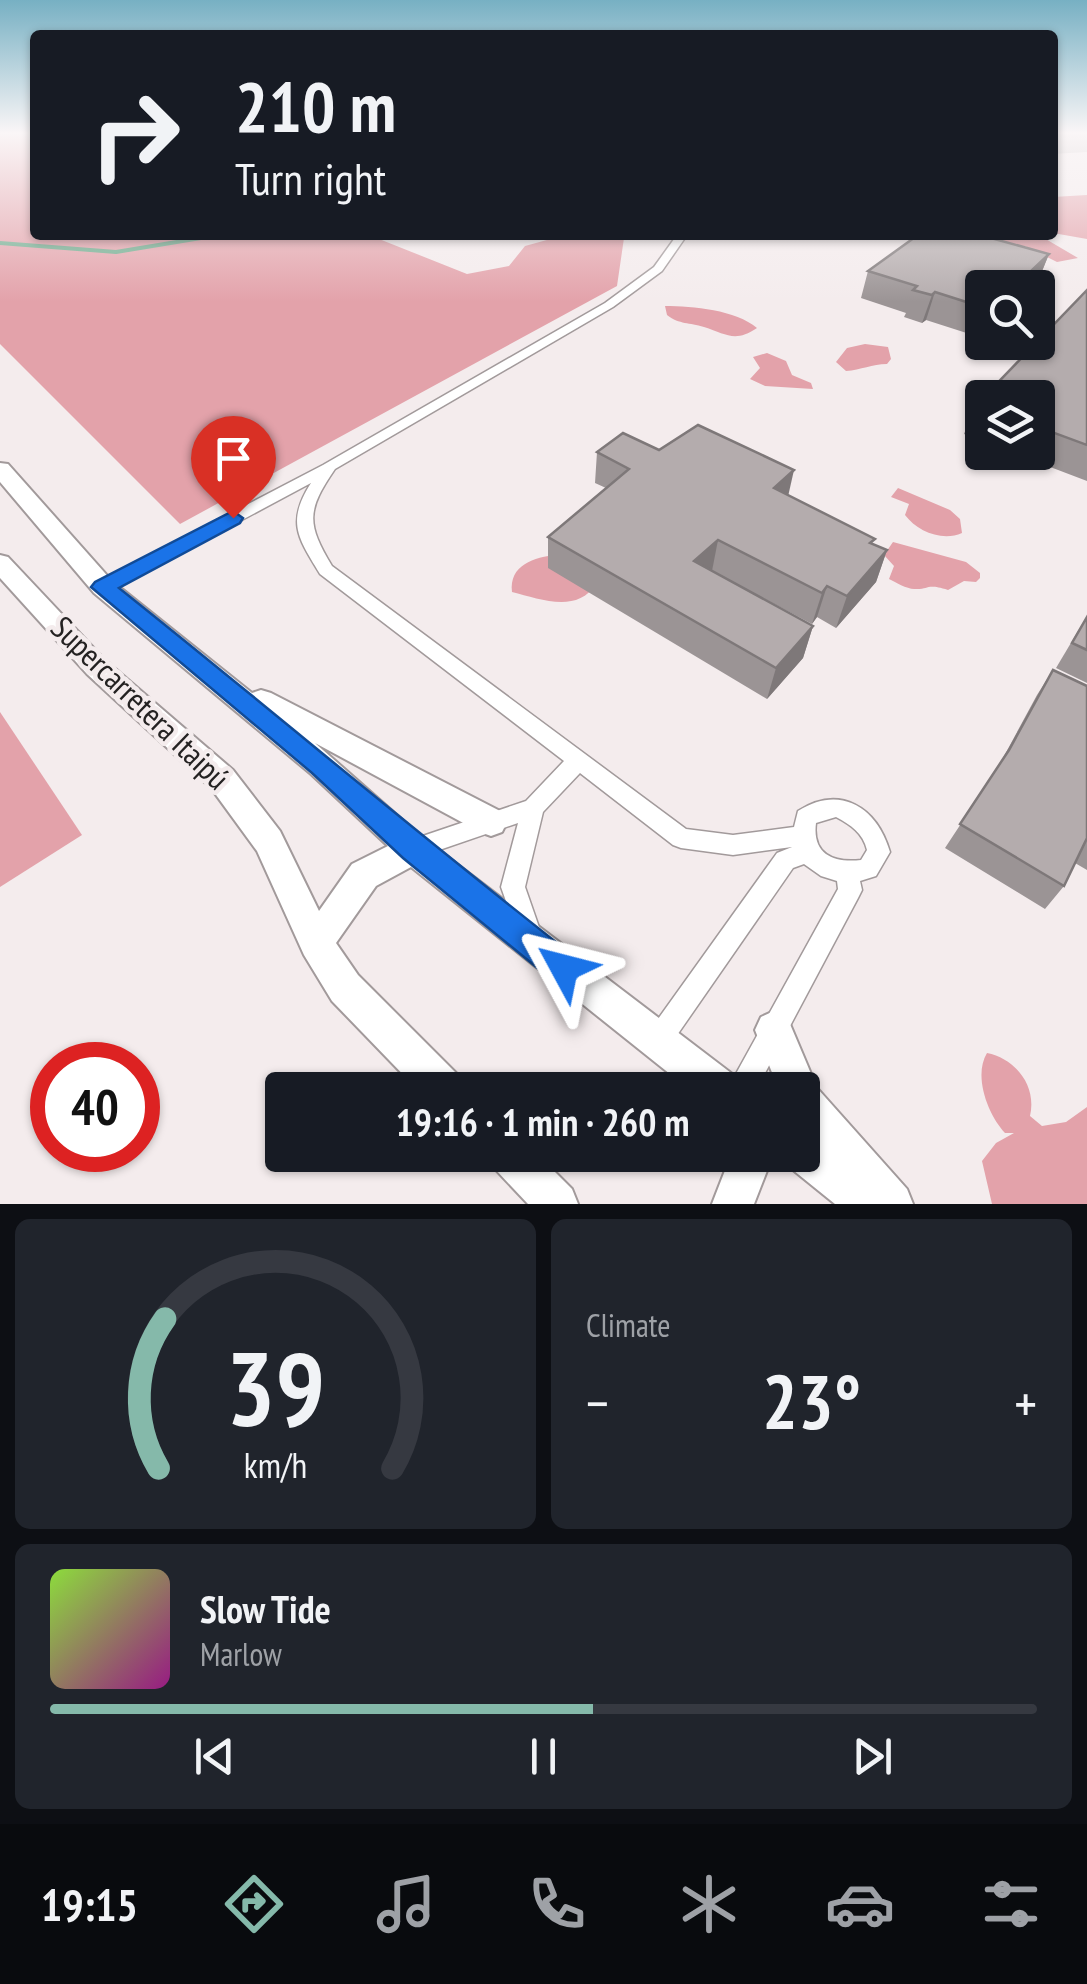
<!DOCTYPE html>
<meta charset="utf-8">
<style>
:root{--surface:#171b24;--page:#20242c;--text:#f1f3f6;--muted:#9ea1a6;--line:#363941;--accent:#85b9aa}
body{margin:0;font-family:"PT Sans Narrow",sans-serif;background:var(--page);color:var(--text);height:100vh;display:flex;flex-direction:column;font-size:38px;white-space:nowrap}
*{box-sizing:border-box;margin:0}
p{font-size:32px;color:var(--muted)}
.icon{flex:none;width:55px;height:55px;fill:none;stroke:currentColor;stroke-width:2;stroke-linecap:round;stroke-linejoin:round}
.map{position:relative;height:1204px;overflow:hidden}
.panel{display:flex;flex-direction:column;gap:15px;padding:15px;background:#0d0f14;flex:1}
.panel>*{flex:none}
.banner{position:absolute;left:30px;top:30px;width:1028px;height:210px;border-radius:10px;box-shadow:0 2px 8px #0004;background:#171b24;color:var(--text);overflow:hidden}
.buttons{position:absolute;left:965px;top:270px;display:grid;gap:20px}
.buttons a{display:grid;place-items:center;width:90px;height:90px;border-radius:10px;background:var(--surface);box-shadow:0 2px 8px #0004;font-size:50px}
.speed{position:absolute;left:30px;top:1042px;display:flex;gap:20px;font-size:50px;font-weight:700;text-align:center}
.speed>*{display:grid;place-content:center;width:130px;height:130px;border-radius:50%;background:var(--surface);box-shadow:0 2px 8px #0004;line-height:1}
.speed .limit{border:15px solid #d22;background:#fff;color:#111}
.pin{position:absolute;display:grid;place-items:center;width:85px;height:85px;color:#fff;margin:-102px -42px;border-radius:50% 50% 50% 0;rotate:-45deg;box-shadow:0 0 10px #0007}
.pin .icon{rotate:45deg}
.me{position:absolute;width:110px;margin:-55px;rotate:308deg;stroke-linejoin:round;filter:drop-shadow(0 0 8px #0008)}
.turn{display:flex;align-items:center;gap:35px;height:210px;padding:0 40px;font-size:45px}
.turn .icon{width:130px;height:130px;stroke-width:2.5}
.turn b{display:block;font-size:70px;line-height:85px}
.big{font-size:75px;font-weight:600;line-height:1.1}
.panel .tile{flex:1;display:flex;flex-direction:column;justify-content:center;gap:15px;min-width:0;padding:0 35px;border-radius:15px;background:var(--page)}
.panel .dial{align-items:center;gap:0}
.dial svg{height:260px;overflow:visible;fill:none;stroke:var(--line);stroke-width:7;stroke-linecap:round;text-anchor:middle}
.dial text{fill:var(--text);stroke:none}
.song{display:flex;align-items:center;gap:30px}
.cover{width:120px;height:120px;border-radius:15px;background:linear-gradient(135deg,hsl(90 70% 55%),hsl(310 70% 35%))}
.played{height:10px;border-radius:5px;background:linear-gradient(90deg,var(--accent) 55%,var(--line) 55%)}
.keys{display:flex;justify-content:space-around;direction:ltr}
.heat{display:flex;justify-content:space-between;align-items:center;font-size:55px;direction:ltr}
.panel .tiles{flex:1;display:grid;gap:15px;grid-template-columns:1fr 1fr}
.tile:last-child{grid-column:span 2}
.trip{position:absolute;left:265px;top:1072px;width:555px;height:100px;border-radius:10px;background:var(--surface);box-shadow:0 2px 8px #0004;font-weight:600;line-height:100px;text-align:center}
.tab-bar{display:flex;height:160px;justify-content:space-around;align-items:center;background:#090b0e;color:var(--muted)}
.tab-bar .icon{width:70px;height:70px}
.tab-bar .current{color:var(--accent)}
.tab-bar b{font-size:45px;color:var(--text)}
.map>svg:first-child{display:block}
</style>
<div class="map">
<svg width="1087" height="1204" viewBox="0 0 1087 1204">
<rect width="100%" height="100%" fill="#f4eced"/>
<g fill="#e3a2aa">
<path d="M0,134H35V235H369L467,274L509,266L525,246L565,235L624,238L617,286L180,524L0,344Z"/>
<path d="M1087,195V239L1053,233V197Z"/>
<path d="M977,235L1044,238L1078,258L1057,262L1025,246L1021,249Z"/>
<path d="M665,306C693,306 736,310 757,328C735,343 726,334 704,327C689,322 680,325 667,315Z"/>
<path d="M865,344L888,347L891,359L887,364C872,364 861,370 846,371L836,362L847,348Z"/>
<path d="M767,353L786,361L792,375L811,383L813,389L765,386L750,379L760,368L753,357Z"/>
<path d="M898,488L950,510L960,519L962,533C942,542 917,531 905,515L909,504L891,497Z"/>
<path d="M893,542L966,562L980,573V578L976,582L964,581L948,590C925,583 930,590 914,589C907,589 895,582 889,579L894,566L884,555Z"/>
<path d="M557,555L596,584C577,614 540,599 512,592C509,565 534,557 557,555Z"/>
<path d="M0,712L82,835L0,887Z"/>
<path d="M987,1053C1016,1059 1037,1086 1030,1116L1042,1126L1066,1122L1087,1107V1204H992L982,1161L996,1143L1014,1133H1005C988,1115 973,1076 987,1053Z"/>
</g>
<g fill="none" stroke-linecap="round" stroke-linejoin="round">
<path stroke="#6eaa8c" stroke-width="4" d="M0,243L116,252L219,235"/>
<path fill="#c4bebf" fill-rule="evenodd" d="M1052,134H1087V152L1052,154Z"/>
<g stroke="#a29a9b" stroke-width="3">
<path id="street" d="M677,235H687L662,271L613,307L335,469C307,510 306,523 332,566L686,829L733,835L794,827L798,811C840,784 877,807 890,852L876,876L860,881L862,890L858,898L756,1090H727L838,889L837,881L821,876L804,864L793,868L666,1051L657,1055L648,1051L644,1042L648,1033L777,853L792,847L733,855L681,848L673,845L580,773L543,812L525,887L541,933L538,941L529,945L520,941L501,887L518,823L413,859L405,856L402,849L405,842L526,801L564,761L320,574C298,538 286,522 311,483L109,591H97L94,587L97,583L323,465L605,303L654,267ZM836,817C851,825 863,833 867,850L861,860C833,863 812,854 816,823Z"/>
</g>
<g stroke="#a29a9b" stroke-width="4">
<g id="secondary">
<path d="M0,463L8,464L112,581L252,693L261,690L271,693L502,812L507,822L502,832L491,836L480,832L315,743L424,839L735,1076L740,1090H690L411,867L376,886L336,943L358,975L459,1076L464,1090H418L332,1001L304,955L257,851L211,788L87,674L0,578V555L8,557L105,660L233,770L280,831L319,911L352,864L388,846L311,774L94,593L0,482Z"/>
<path d="M774,1011L787,1017L817,1088L907,1189L913,1204H835L788,1166L783,1155H802V1090H779L755,1030L761,1017Z"/>
<path d="M489,1155H538L572,1189L578,1204H528L495,1169Z"/>
<path d="M725,1155H765L768,1168L754,1204H712L726,1168Z"/>
</g>
</g>
<use href="#street" fill="#fff" fill-rule="evenodd"/>
<use href="#secondary" fill="#fff" fill-rule="evenodd"/>
</g>
<g fill="#9b9495">
<path d="M1049,254L1038,281L1030,288H982V334L979,337L926,320L922,323L904,317L906,313L861,298L868,271Z"/>
<path d="M1087,290V481L1011,452H1038V398Z"/>
<path d="M982,398V441L964,434L976,404Z"/>
<path d="M659,450L788,495L873,544L887,550L876,582L836,628L817,617L812,624L742,587L813,626L803,658L767,699L548,568V537L606,488L595,483L597,452Z"/>
<path d="M1087,616V683L1056,668Z"/>
<path d="M1053,670L1087,686V870L1075,863L1064,886L1045,909L945,848L997,769L1037,695Z"/>
</g>
<g fill="#7e7879">
<path d="M1049,254L1038,281L1030,288H1013Z"/>
<path d="M935,292L926,320L922,323L932,295Z"/>
<path d="M794,470L787,501L774,488Z"/>
<path d="M718,540L712,571L694,561Z"/>
<path d="M887,550L876,582L836,628L847,596Z"/>
<path d="M827,586L817,617L812,624L822,593Z"/>
<path d="M813,626L803,658L767,699L776,668Z"/>
</g>
<g fill="#b4acad" stroke="#7e7879" stroke-width="2.5">
<path d="M918,235H980L1049,254L1013,288H982V307L935,292L932,295L913,290L917,286L868,271Z"/>
<path d="M1087,290V445L1038,427V398H983Z"/>
<path d="M698,425L794,470L774,488L875,539L870,543L887,550L847,596L827,586L822,593L718,540L694,561L813,626L776,668L548,537L629,469L597,452L623,433L659,450Z"/>
<path d="M1087,617V650L1072,643Z"/>
<path d="M1053,670L1087,686V838L1064,886L960,824L1009,750Z"/>
</g>
<linearGradient id="sky" x2="0" y2="1"><stop stop-color="#77b0c3"/><stop offset="0.44" stop-color="#faf6f7"/><stop offset="1" stop-color="#faf6f7" stop-opacity="0"/></linearGradient>
<rect width="1087" height="302" fill="url(#sky)"/>
<path fill="#1a73e8" stroke="#114b97" stroke-width="2.5" d="M233,511L243,518L240,523L119,588C272,710 421,837 575,957L580,968L575,980L564,985L552,980L403,858L312,773L91,587L95,582Z"/>
<g text-anchor="middle" stroke-width="9" stroke-linejoin="round" paint-order="stroke">
<g font-size="32" fill="#242222" stroke="#f4eced">
<text transform="translate(140 703) rotate(44)" y="11">Supercarretera Itaipú</text>
</g>
</g>
</svg>
<div class="buttons">
<a><svg class="icon" aria-label="search" viewBox="0 0 24 24"><circle cx="10" cy="10" r="6"/><path d="M15 15l6 6"/></svg></a>
<a><svg class="icon" aria-label="layers" viewBox="0 0 24 24"><path d="M12 4l9 5-9 5-9-5zM3 14l9 5 9-5"/></svg></a>
</div>
<div class="speed"><div class="limit">40</div></div>
<div class="pin" style="left:233px;top:518px;background:#d93025"><svg class="icon" aria-label="arrive" viewBox="0 0 24 24"><path d="M6 21V4h12l-3 4 3 4H6"/></svg></div>
<svg class="me" style="left:564px;top:968px" viewBox="-20 -20 40 40"><path d="M0-17L14 15 0 8-14 15z" fill="#1a73e8" stroke="#fff" stroke-width="4"/></svg>
<div class="trip">19:16 · 1 min · 260 m</div>
<div class="banner">
<div class="turn"><svg class="icon" aria-label="right" viewBox="0 0 24 24"><path d="M7 20v-9h11M14 6l5 5-5 5"/></svg><div><b>210 m</b>Turn right</div></div>
</div>
</div>
<section class="panel">
<div class="tiles">
<div class="tile dial"><svg viewBox="0 0 100 80">
<path d="M14 69A42 42 0 1 1 86 69"/>
<path d="M14 69A42 42 0 0 1 16 23" stroke="#85b9aa"/>
<text x="50" y="56" font-size="32" font-weight="700">39</text>
<text x="50" y="72" font-size="11">km/h</text>
</svg></div>
<div class="tile"><p>Climate</p>
<div class="heat"><a>−</a><b class="big">23°</b><a>+</a></div>
</div>
<div class="tile">
<div class="song"><i class="cover"></i><div><b>Slow Tide</b><p>Marlow</p></div></div>
<div class="played"></div>
<div class="keys"><svg class="icon" aria-label="previous" viewBox="0 0 24 24"><path d="M18 5L8 12l10 7zM5 5v14"/></svg><svg class="icon" aria-label="pause" viewBox="0 0 24 24"><path d="M8 5v14M16 5v14"/></svg><svg class="icon" aria-label="next" viewBox="0 0 24 24"><path d="M6 5l10 7-10 7zM19 5v14"/></svg></div>
</div>
</div>
</section>
<nav class="tab-bar">
<b>19:15</b>
<svg class="icon current" aria-label="directions" viewBox="0 0 24 24"><path d="M12 3l9 9-9 9-9-9zM9 14v-3h6M13 9l2 2-2 2"/></svg>
<svg class="icon" aria-label="music" viewBox="0 0 24 24"><path d="M9 18V5l10-2v13"/><circle cx="6" cy="18" r="3"/><circle cx="16" cy="16" r="3"/></svg>
<svg class="icon" aria-label="phone" viewBox="0 0 24 24"><path d="M5 4h4l2 5-3 2q2 4 5 5l2-3 5 2v4C11 20 4 13 5 4z"/></svg>
<svg class="icon" aria-label="climate" viewBox="0 0 24 24"><path d="M12 3v18M4 7l16 10M4 17L20 7"/></svg>
<svg class="icon" aria-label="car" viewBox="0 0 24 24"><path d="M5 17H2v-5l4-1 3-4h7l3 4 3 1v5h-3M9 17h6M6 11h13"/><circle cx="7" cy="17" r="2"/><circle cx="17" cy="17" r="2"/></svg>
<svg class="icon" aria-label="filters" viewBox="0 0 24 24"><path d="M4 7h16M4 17h16"/><circle cx="9" cy="7" r="2"/><circle cx="15" cy="17" r="2"/></svg>
</nav>
